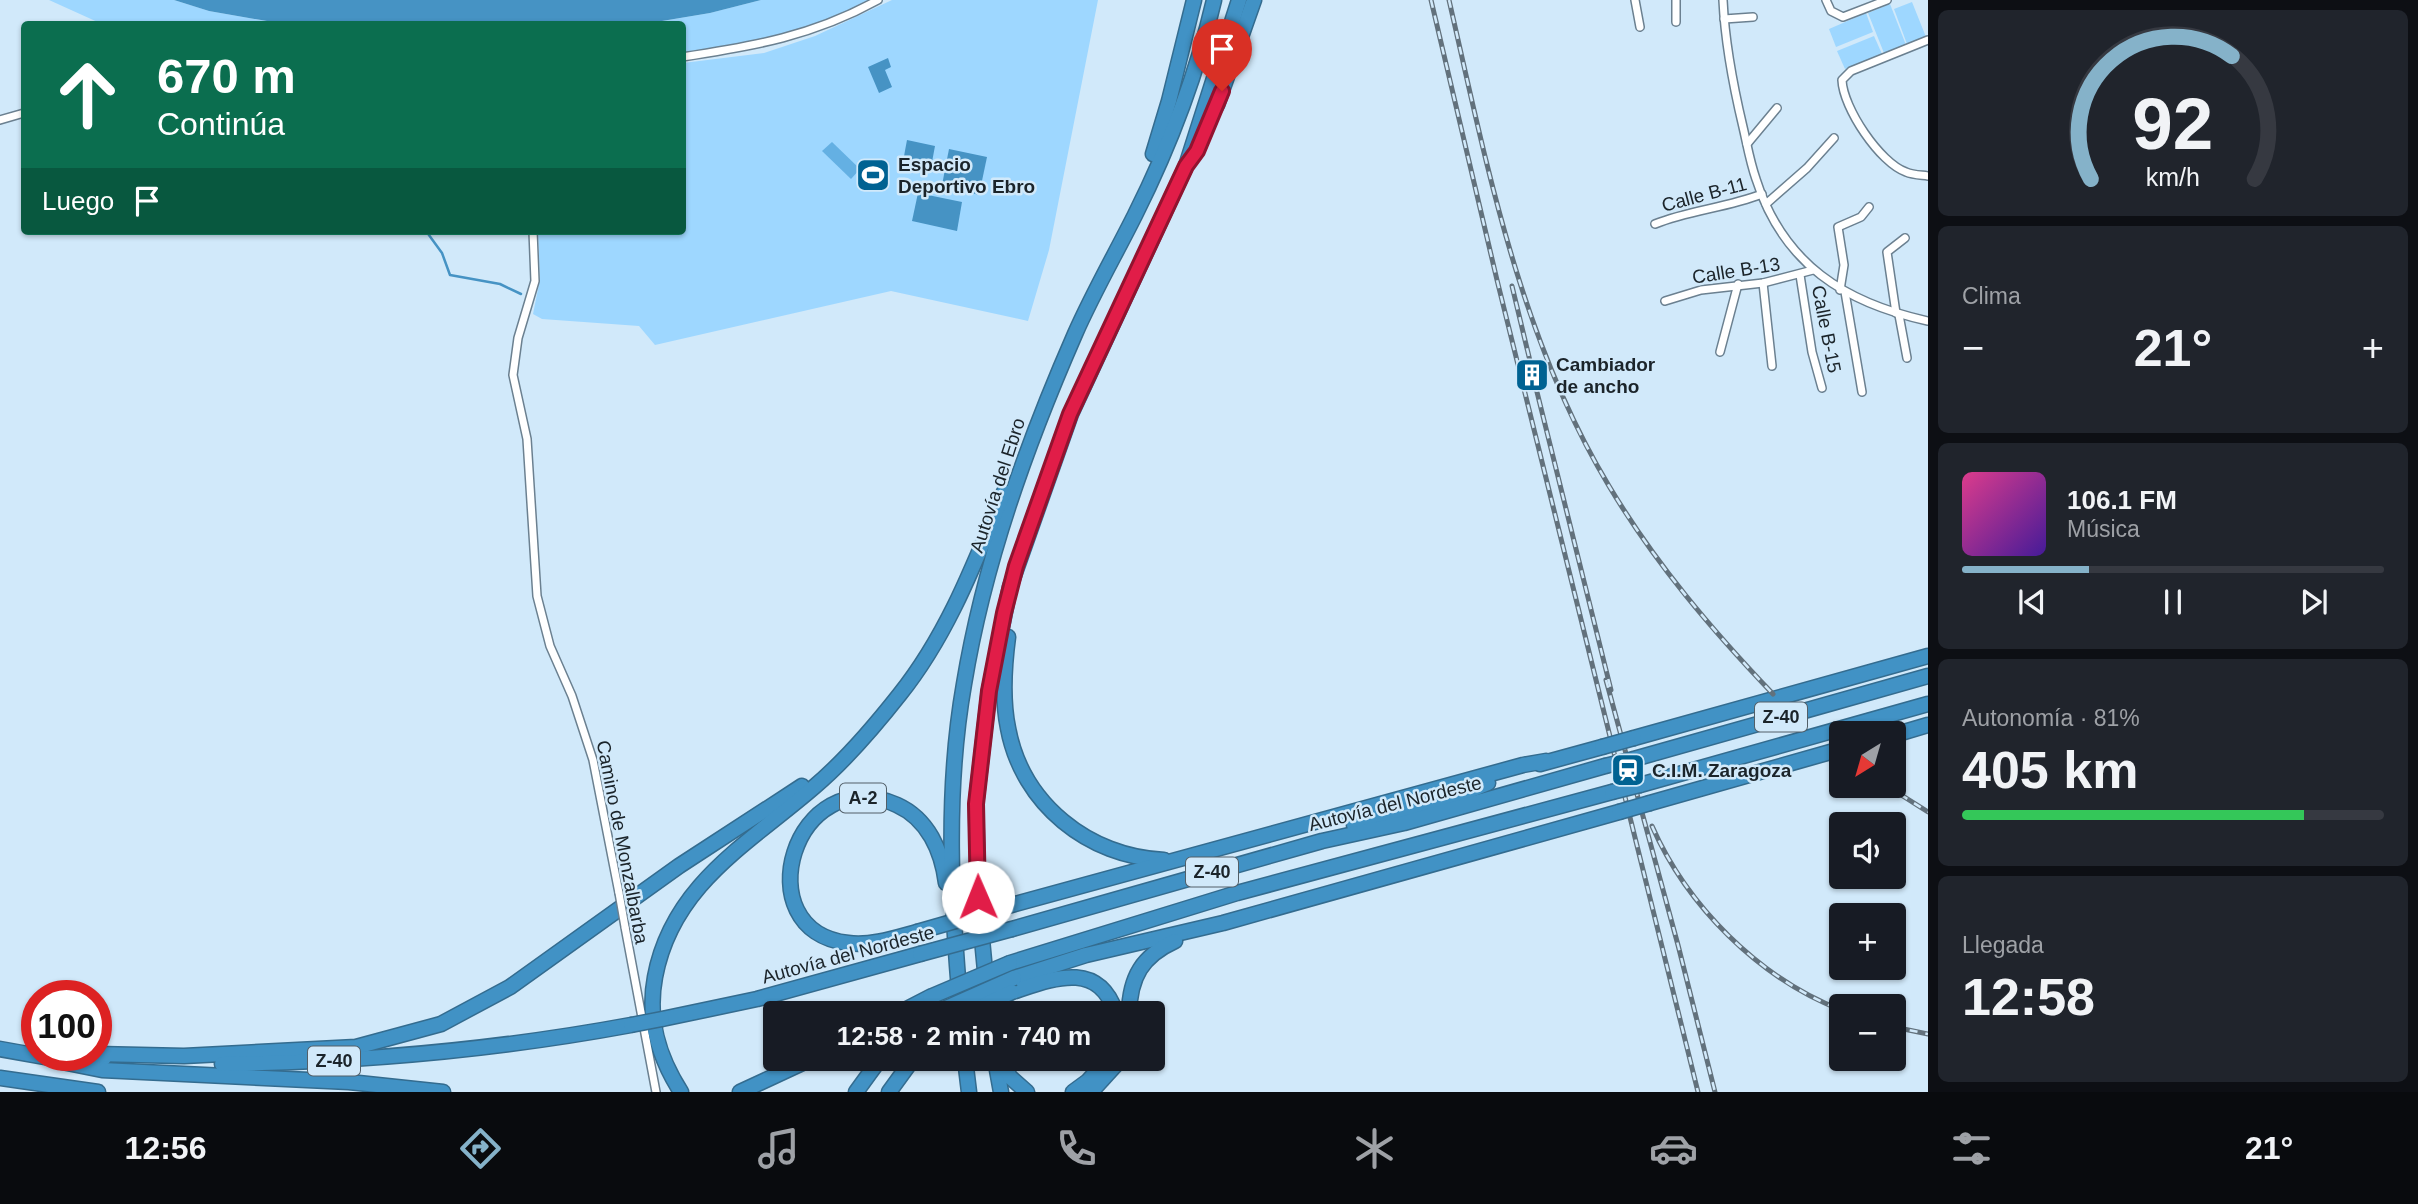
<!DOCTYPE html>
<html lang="es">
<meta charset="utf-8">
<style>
:root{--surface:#171b24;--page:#20242c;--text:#f1f3f6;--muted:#9ea1a6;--line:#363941;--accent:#85b2c9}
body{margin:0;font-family:Arial,sans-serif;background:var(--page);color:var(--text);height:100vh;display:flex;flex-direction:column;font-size:26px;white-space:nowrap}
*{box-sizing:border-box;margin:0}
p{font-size:23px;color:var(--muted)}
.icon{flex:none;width:38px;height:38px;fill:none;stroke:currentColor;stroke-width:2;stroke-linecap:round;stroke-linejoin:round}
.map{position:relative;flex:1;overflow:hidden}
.drawer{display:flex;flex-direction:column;gap:10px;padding:10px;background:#0d0f14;width:490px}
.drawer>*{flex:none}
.top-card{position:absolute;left:21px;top:21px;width:665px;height:214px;border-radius:7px;box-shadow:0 2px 5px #0004;background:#0b6e4f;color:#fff;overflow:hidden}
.needle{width:46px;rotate:217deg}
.tools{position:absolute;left:1829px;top:721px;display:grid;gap:14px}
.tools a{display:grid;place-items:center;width:77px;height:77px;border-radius:7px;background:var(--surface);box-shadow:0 2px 5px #0004;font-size:35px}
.speed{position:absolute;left:21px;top:980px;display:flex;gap:14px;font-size:35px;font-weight:700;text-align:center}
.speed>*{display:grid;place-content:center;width:91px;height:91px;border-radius:50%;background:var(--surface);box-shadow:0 2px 5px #0004;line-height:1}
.speed .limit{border:10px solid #d22;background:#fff;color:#111}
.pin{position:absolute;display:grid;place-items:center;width:60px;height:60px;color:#fff;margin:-72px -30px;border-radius:50% 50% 50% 0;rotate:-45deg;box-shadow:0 0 7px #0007}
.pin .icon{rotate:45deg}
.me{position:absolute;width:77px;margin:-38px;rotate:359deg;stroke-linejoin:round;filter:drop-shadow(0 0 5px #0008)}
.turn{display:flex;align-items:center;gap:24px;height:147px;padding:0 21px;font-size:32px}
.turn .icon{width:91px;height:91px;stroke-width:2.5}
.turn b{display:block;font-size:49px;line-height:60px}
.then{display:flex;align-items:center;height:66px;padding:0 21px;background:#0003;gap:14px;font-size:26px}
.big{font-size:52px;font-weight:700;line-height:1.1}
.drawer .tile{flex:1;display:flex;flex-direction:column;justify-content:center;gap:10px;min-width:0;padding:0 24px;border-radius:10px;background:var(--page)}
.drawer .dial{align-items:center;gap:0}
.dial svg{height:182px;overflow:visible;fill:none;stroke:var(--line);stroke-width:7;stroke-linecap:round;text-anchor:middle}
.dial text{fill:var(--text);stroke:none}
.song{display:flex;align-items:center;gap:21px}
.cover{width:84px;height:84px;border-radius:10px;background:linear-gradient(135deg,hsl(330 70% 55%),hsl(260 70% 35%))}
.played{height:7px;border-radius:4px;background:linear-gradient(90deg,var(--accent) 30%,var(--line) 30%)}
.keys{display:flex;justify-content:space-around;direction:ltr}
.heat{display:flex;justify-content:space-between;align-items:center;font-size:38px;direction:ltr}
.charge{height:10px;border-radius:5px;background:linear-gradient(90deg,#34c759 81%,var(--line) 0)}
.trip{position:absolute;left:763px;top:1001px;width:402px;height:70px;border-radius:7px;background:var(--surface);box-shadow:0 2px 5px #0004;font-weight:700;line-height:70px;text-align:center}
.tab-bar{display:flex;height:112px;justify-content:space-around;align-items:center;background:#090b0e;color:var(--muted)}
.tab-bar .icon{width:49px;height:49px}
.tab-bar .on{color:var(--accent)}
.tab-bar b{font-size:32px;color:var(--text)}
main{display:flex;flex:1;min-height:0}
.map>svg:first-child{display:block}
</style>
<main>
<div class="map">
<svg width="1928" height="1092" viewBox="0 0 1928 1092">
<rect width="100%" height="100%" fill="#d1e9fa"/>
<g fill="#9ed7ff">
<path d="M49,0H174L209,11L284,24H102Z"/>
<path d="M761,0H878L773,43L683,57L682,24H644L710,13Z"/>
<path d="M892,0H1098L1049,250L1028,321L891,291L655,345L639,326L542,319L533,314L540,279L538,231H682L683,63L764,53L815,36Z"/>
<path d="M1912,2L1926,37L1907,44L1894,9Z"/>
<path d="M1890,4L1906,45L1884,53L1868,13Z"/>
<path d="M1866,13L1873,32L1836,47L1829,29Z"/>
<path d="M1874,36L1882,54L1845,69L1837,51Z"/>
</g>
<g fill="#4693c4">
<path d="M174,0H761L710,13L644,24H284L209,11Z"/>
<path d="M888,58L891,67L885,70L892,87L879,93L868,67Z"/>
<path d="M907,140L935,146L930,173L902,167Z"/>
<path d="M949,149L987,157L979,195L942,185Z"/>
<path d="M918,193L962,202L957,231L912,221Z"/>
</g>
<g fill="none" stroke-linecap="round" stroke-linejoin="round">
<path stroke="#4693c4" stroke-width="2.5" d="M426,231L442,253L450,275L500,284L521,294"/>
</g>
<path fill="#64b0e3" d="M832,142L860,169L851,179L822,151Z"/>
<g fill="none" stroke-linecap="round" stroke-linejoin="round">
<g stroke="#6b8090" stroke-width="10">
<g id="street">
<path d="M1635,0L1640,27"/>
<path d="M1723,0C1725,43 1733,85 1743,127C1747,144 1750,162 1756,179C1783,264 1845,303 1928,321"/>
<path d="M1826,0L1831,11L1843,17L1887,0"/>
<path d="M1724,19L1753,17"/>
<path d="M1676,22V0"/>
<path d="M1928,40L1851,71L1842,80C1843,108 1880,163 1906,172C1913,175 1921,175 1928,176"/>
<path d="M682,57C754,46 813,36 878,0"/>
<path d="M0,120L24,113"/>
<path d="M1747,144L1777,108"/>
<path d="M1766,204L1807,168L1834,138"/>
<path d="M1655,224C1690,210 1726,208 1762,194"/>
<path d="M533,231L535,281L518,338L513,375L527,439L537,596L550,646L572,696L593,760L619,893"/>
<path d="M1800,275L1812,352L1822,388"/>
<path d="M1763,283L1772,366"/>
<path d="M1840,290L1844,265L1838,227L1861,217L1869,207"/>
<path d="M1845,292L1862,392"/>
<path d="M1665,301L1701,290L1763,283L1813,270"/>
<path d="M1896,313L1887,252L1905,238"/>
<path d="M1899,315L1907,358"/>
<path d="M1720,352L1738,284"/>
<path d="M625,927L656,1092"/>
</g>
</g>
<g stroke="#346c8f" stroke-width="17">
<g id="highway">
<path d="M1217,105L1254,0"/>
<path d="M1153,154L1169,101L1194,0"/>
<path d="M1008,637C1004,667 1002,699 1008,728C1022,804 1089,857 1164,860"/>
<path d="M1894,735L1928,725"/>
<path d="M1634,738L1928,656"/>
<path d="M1634,759L1928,676"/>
<path d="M1540,764L1602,747"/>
<path d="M1640,785L1928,704"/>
<path d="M1650,803L1841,749"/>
<path d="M1354,825L1457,796L1488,783"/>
<path d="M1008,906L1523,765L1546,761"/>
<path d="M1012,929L1322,841L1404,823L1605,766"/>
<path d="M917,932C895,938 871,946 848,943C743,931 794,759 897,805C928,819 942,851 946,883"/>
<path d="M1010,963L1237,893L1612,792"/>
<path d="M1014,978L1086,955L1223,923L1619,812"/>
<path d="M1012,992C1052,979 1098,959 1116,1013"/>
<path d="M899,1013L930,997"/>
<path d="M961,1013C951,904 945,792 964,684C984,563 1026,446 1075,334C1093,293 1115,255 1135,215C1169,147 1197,74 1214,0"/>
<path d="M989,1013L978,897L976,804L989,691L1010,587L1071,414L1186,166L1239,0"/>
<path d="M1129,1013C1130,977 1142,956 1175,941"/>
<path d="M662,1019L757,999L920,954"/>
<path d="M0,1049L50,1058H104"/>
<path d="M96,1054L184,1056L356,1047L441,1024L510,987L679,866L802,786"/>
<path d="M965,1059L969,1092"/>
<path d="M995,1059L1001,1092"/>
<path d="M1001,1059L1010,1077L1027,1092"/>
<path d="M62,1062L102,1070L349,1082L443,1092"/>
<path d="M222,1064C359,1062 496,1050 631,1025"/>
<path d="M0,1078L98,1092"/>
<path d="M681,1092C658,1056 647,1019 655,977C672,885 748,844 814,787C846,760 874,727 900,694C948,634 975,562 1004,492"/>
<path d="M740,1092L811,1059"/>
<path d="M856,1092L880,1059"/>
<path d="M889,1092L913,1059"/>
<path d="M1073,1092L1088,1081L1108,1059"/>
<path d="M1091,1092L1121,1059"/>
</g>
</g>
<use href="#street" stroke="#fff" stroke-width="7"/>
<use href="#highway" stroke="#4192c5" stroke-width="14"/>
<g stroke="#62717c" stroke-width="5">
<g id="rail">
<path d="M1431,0L1497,280L1698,1092"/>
<path d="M1449,0C1487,166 1520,338 1609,486C1655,563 1711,629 1773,694"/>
<path d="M1512,286L1531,365"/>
<path d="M1535,384L1611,690"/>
<path d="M1606,680L1678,945L1715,1092"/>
<path d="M1887,786L1928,812"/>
<path d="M1652,826C1687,906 1759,978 1841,1010"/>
<path d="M1894,1027L1928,1034"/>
</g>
</g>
<use href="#rail" stroke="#d1e9fa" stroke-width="2.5" stroke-dasharray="8" stroke-linecap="butt"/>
<g stroke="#6b8090" stroke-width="10" stroke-linecap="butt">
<path id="street-bridge" d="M619,893L625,927"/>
</g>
<g stroke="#346c8f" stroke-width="17" stroke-linecap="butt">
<g id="highway-bridge">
<path d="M1602,747L1634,738"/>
<path d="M1605,766L1634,759"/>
<path d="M1612,792L1640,785"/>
<path d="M1619,812L1650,803"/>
<path d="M917,932L1008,906"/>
<path d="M920,954L1012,929"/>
<path d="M930,997L1010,963"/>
<path d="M935,1013L1014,978"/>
<path d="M968,1013L1012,992"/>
<path d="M631,1025L662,1019"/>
</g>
</g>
<use href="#street-bridge" stroke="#fff" stroke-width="7"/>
<use href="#highway-bridge" stroke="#4192c5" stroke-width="14"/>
</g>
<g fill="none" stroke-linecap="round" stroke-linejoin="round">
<g stroke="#92132f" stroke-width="18">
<path id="route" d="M978,897L976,804L989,691L1004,613L1016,566L1070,414L1186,166L1197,151L1222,91"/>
</g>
<use href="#route" stroke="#e11d48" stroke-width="12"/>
</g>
<defs>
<g id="stadium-square" transform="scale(1.75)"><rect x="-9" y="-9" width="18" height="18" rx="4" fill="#006292" stroke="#d1e9fa"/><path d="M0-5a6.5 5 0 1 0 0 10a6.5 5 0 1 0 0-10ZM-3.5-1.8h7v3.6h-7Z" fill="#fff"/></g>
<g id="building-square" transform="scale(1.75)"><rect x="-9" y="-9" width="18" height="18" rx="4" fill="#006292" stroke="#d1e9fa"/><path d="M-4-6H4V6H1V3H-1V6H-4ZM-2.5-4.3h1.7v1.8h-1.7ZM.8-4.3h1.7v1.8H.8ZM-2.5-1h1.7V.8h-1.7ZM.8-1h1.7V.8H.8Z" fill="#fff"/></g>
<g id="station-square" transform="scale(1.75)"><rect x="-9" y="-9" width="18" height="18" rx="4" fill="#006292" stroke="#d1e9fa"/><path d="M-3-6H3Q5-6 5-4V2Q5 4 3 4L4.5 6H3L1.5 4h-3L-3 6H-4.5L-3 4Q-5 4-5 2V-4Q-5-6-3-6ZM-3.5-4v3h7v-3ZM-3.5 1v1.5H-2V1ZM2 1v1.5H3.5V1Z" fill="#fff"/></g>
</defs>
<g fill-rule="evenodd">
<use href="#stadium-square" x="873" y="175"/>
<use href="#building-square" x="1532" y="375"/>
<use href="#station-square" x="1628" y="770"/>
</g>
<g text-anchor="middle" stroke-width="5" stroke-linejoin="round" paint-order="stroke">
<g fill="#d1e9fa" stroke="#525f68" stroke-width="2">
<rect x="1755" y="702.5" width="52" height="29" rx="5"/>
<rect x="840" y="783.5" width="46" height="29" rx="5"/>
<rect x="1186" y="857.5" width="52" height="29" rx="5"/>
<rect x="308" y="1046.5" width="52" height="29" rx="5"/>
</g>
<g font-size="18" font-weight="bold" fill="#1b242a">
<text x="1781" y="723">Z-40</text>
<text x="863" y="804">A-2</text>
<text x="1212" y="878">Z-40</text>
<text x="334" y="1067">Z-40</text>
</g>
<g font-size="19" font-weight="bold" fill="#1b242a" stroke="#d1e9fa" text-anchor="start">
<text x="898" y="171">Espacio<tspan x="898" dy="22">Deportivo Ebro</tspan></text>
<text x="1556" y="371">Cambiador<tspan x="1556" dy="22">de ancho</tspan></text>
<text x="1652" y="777">C.I.M. Zaragoza</text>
</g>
<g font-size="19" fill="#1b242a" stroke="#d1e9fa">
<text transform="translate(1704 194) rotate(-15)" y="7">Calle B-11</text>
<text transform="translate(1736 270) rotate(-9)" y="7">Calle B-13</text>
<text transform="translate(1827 329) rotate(79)" y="7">Calle B-15</text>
<text transform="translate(997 485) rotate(-72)" y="7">Autovía del Ebro</text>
<text transform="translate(1395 803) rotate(-14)" y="7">Autovía del Nordeste</text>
<text transform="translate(623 842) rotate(79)" y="7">Camino de Monzalbarba</text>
<text transform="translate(848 954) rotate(-15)" y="7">Autovía del Nordeste</text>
</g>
</g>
</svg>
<div class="tools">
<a><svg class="needle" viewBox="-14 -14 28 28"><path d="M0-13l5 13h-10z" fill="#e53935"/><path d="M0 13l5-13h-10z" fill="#9ea1a6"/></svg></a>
<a><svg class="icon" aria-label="sound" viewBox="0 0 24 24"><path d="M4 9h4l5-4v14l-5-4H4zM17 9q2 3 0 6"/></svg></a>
<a>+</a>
<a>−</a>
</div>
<div class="speed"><div class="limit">100</div></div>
<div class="pin" style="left:1222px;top:91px;background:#d93025"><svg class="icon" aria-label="arrive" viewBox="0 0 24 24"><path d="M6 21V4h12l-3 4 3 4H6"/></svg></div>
<svg class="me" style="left:978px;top:897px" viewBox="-20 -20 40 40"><circle r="19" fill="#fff"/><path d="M0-13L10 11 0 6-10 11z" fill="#e11d48"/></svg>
<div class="trip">12:58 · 2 min · 740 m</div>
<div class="top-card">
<div class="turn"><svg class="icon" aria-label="ahead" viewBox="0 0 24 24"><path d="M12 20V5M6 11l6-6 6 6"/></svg><div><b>670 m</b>Continúa</div></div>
<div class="then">Luego<svg class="icon" aria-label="arrive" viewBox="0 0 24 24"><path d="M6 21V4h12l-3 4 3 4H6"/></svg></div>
</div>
</div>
<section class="drawer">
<div class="tile dial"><svg viewBox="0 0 100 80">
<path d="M14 69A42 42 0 1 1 86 69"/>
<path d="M14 69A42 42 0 0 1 76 15" stroke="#85b2c9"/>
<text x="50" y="56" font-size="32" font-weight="700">92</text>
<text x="50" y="72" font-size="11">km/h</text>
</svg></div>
<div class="tile"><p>Clima</p>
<div class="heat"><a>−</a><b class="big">21°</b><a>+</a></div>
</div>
<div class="tile">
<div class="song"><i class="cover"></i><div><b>106.1 FM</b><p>Música</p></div></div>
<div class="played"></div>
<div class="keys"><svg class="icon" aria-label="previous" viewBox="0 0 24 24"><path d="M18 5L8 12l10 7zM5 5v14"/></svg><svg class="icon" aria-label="pause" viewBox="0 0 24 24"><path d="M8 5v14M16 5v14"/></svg><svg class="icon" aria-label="next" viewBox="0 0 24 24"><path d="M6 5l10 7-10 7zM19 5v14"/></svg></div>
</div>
<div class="tile"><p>Autonomía · 81%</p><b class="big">405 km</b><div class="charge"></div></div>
<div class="tile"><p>Llegada</p><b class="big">12:58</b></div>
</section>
</main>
<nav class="tab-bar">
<b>12:56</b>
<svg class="icon on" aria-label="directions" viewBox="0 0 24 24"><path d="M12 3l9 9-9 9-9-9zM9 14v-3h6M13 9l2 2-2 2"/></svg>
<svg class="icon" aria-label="music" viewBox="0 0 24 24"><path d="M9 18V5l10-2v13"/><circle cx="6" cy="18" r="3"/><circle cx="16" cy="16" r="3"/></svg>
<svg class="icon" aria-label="phone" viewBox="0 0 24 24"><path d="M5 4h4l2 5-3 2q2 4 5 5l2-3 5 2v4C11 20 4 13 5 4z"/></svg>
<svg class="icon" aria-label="climate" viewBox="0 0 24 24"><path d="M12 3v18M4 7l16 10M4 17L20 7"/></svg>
<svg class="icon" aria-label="car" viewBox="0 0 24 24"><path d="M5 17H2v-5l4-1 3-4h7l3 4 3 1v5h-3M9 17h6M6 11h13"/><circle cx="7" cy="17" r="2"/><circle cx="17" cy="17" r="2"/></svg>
<svg class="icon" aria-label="filters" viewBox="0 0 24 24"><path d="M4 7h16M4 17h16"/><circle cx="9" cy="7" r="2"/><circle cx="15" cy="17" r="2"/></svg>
<b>21°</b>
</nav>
